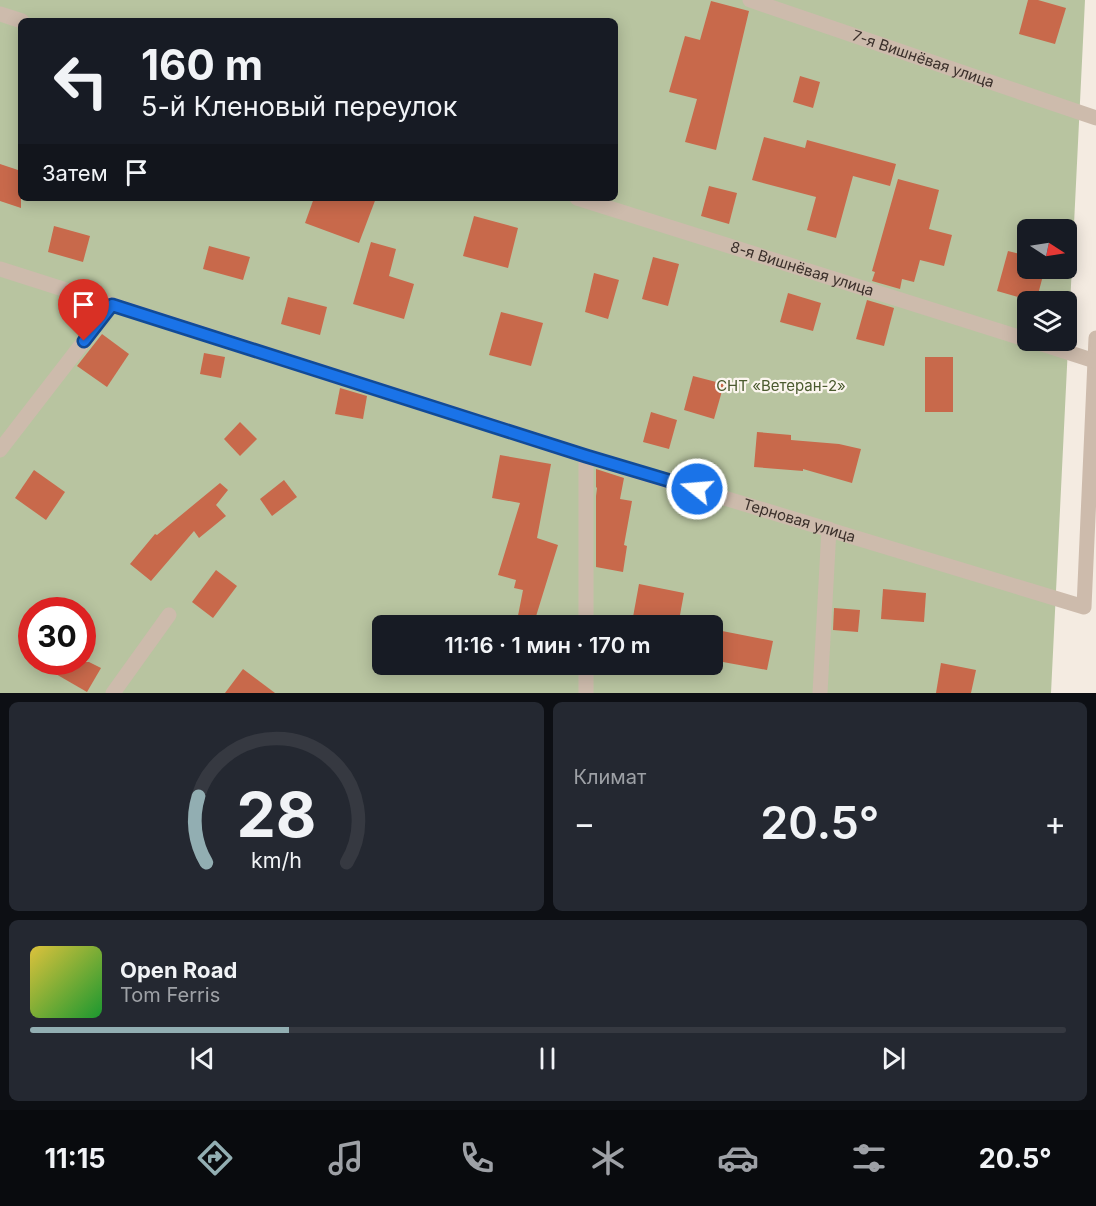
<!DOCTYPE html>
<html lang="ru">
<meta charset="utf-8">
<style>
:root{--surface:#171b24;--page:#242831;--text:#f1f3f6;--muted:#9ea1a6;--line:#363941;--accent:#92aeb2}
body{margin:0;font-family:Inter,sans-serif;background:var(--page);color:var(--text);height:100vh;display:flex;flex-direction:column;font-size:22px;white-space:nowrap}
*{box-sizing:border-box;margin:0}
p{font-size:20px;color:var(--muted)}
.icon{flex:none;width:33px;height:33px;fill:none;stroke:currentColor;stroke-width:2;stroke-linecap:round;stroke-linejoin:round}
.map{position:relative;height:693px;overflow:hidden}
.sheet{display:flex;flex-direction:column;gap:9px;padding:9px;background:#0d0f14;flex:1}
.sheet>*{flex:none}
.top-card{position:absolute;left:18px;top:18px;width:600px;height:183px;border-radius:9px;box-shadow:0 3px 15px #0003;background:#171b24;color:var(--text);overflow:hidden}
.needle{width:39px;rotate:102deg}
.tools{position:absolute;left:1017px;top:219px;display:grid;gap:12px}
.tools a{display:grid;place-items:center;width:60px;height:60px;border-radius:9px;background:var(--surface);box-shadow:0 3px 15px #0003;font-size:30px}
.speed{position:absolute;left:18px;top:597px;display:flex;gap:12px;font-size:30px;font-weight:700;text-align:center}
.speed>*{display:grid;place-content:center;width:78px;height:78px;border-radius:50%;background:var(--surface);box-shadow:0 3px 15px #0003;line-height:1}
.speed .limit{border:9px solid #d22;background:#fff;color:#111}
.pin{position:absolute;display:grid;place-items:center;width:51px;height:51px;color:#fff;margin:-62px -26px;border-radius:50% 50% 50% 0;rotate:-45deg;box-shadow:0 0 6px #0007}
.pin .icon{rotate:45deg}
.me{position:absolute;width:66px;margin:-33px;rotate:287deg;stroke-linejoin:round;filter:drop-shadow(0 0 4px #0008)}
.turn{display:flex;align-items:center;gap:21px;height:126px;padding:0 24px;font-size:27px}
.turn .icon{width:78px;height:78px;stroke-width:2.5}
.turn b{display:block;font-size:42px;line-height:51px}
.then{display:flex;align-items:center;height:57px;padding:0 24px;background:#0003;gap:12px;font-size:22px}
.big{font-size:45px;font-weight:600;line-height:1.1}
.sheet .card{flex:1;display:flex;flex-direction:column;justify-content:center;gap:9px;min-width:0;padding:0 21px;border-radius:9px;background:var(--page)}
.sheet .dial{align-items:center;gap:0}
.dial svg{height:156px;overflow:visible;fill:none;stroke:var(--line);stroke-width:7;stroke-linecap:round;text-anchor:middle}
.dial text{fill:var(--text);stroke:none}
.song{display:flex;align-items:center;gap:18px}
.cover{width:72px;height:72px;border-radius:9px;background:linear-gradient(135deg,hsl(50 70% 55%),hsl(130 70% 35%))}
.played{height:6px;border-radius:3px;background:linear-gradient(90deg,var(--accent) 25%,var(--line) 25%)}
.keys{display:flex;justify-content:space-around;direction:ltr}
.heat{display:flex;justify-content:space-between;align-items:center;font-size:33px;direction:ltr}
.sheet .tiles{flex:1;display:grid;gap:9px;grid-template-columns:1fr 1fr}
.card:last-child{grid-column:span 2}
.trip{position:absolute;left:372px;top:615px;width:351px;height:60px;border-radius:9px;background:var(--surface);box-shadow:0 3px 15px #0003;font-weight:600;line-height:60px;text-align:center}
.tabs{display:flex;height:96px;justify-content:space-around;align-items:center;background:#090b0e;color:var(--muted)}
.tabs .icon{width:42px;height:42px}
.tabs .on{color:var(--accent)}
.tabs b{font-size:27px;color:var(--text)}
.map>svg:first-child{display:block}
</style>
<div class="map">
<svg width="1096" height="693" viewBox="0 0 1096 693">
<rect width="100%" height="100%" fill="#f4ebe1"/>
<path fill="#b8c4a0" fill-rule="evenodd" d="M0,0H1085L1051,693H0ZM21,21H615V198H21ZM1028,230H1066V268H1028ZM1028,302H1066V340H1028ZM32,610H82V662H32ZM382,626H712V664H382Z"/>
<g fill="#c8694b">
<path d="M1028,0H1038L1066,8L1055,44L1019,34Z"/>
<path d="M711,1L749,11L716,150L685,142L697,99L669,92L685,36L700,40Z"/>
<path d="M800,76L820,82L813,108L793,102Z"/>
<path d="M764,137L805,148L807,140L896,164L890,186L853,176L836,238L807,230L816,197L752,180Z"/>
<path d="M0,164L21,171V208L0,201Z"/>
<path d="M898,179L939,190L929,229L952,235L944,266L920,260L914,282L902,279L900,289L872,281L875,272L872,271Z"/>
<path d="M709,186L737,193L729,224L701,216Z"/>
<path d="M314,198H376L359,243L305,223Z"/>
<path d="M474,216L518,228L508,268L463,256Z"/>
<path d="M54,226L90,236L83,262L48,252Z"/>
<path d="M371,242L396,249L389,276L414,284L404,319L353,304Z"/>
<path d="M209,246L250,257L243,280L203,269Z"/>
<path d="M1008,251L1028,256V268H1045L1036,302L997,291Z"/>
<path d="M653,257L679,264L668,306L642,299Z"/>
<path d="M594,273L619,280L608,319L585,312Z"/>
<path d="M788,293L821,303L813,331L780,322Z"/>
<path d="M288,297L327,307L320,335L281,324Z"/>
<path d="M867,300L894,308L884,346L856,339Z"/>
<path d="M501,312L543,323L531,366L489,355Z"/>
<path d="M102,334L129,354L107,387L77,366Z"/>
<path d="M204,353L225,357L221,378L200,374Z"/>
<rect x="925" y="357" width="28" height="55"/>
<path d="M693,376L724,384L714,419L684,410Z"/>
<path d="M340,388L367,396L363,419L335,414Z"/>
<path d="M651,412L677,420L669,449L643,442Z"/>
<path d="M240,422L257,439L240,456L224,439Z"/>
<path d="M757,432L791,435V440L839,444L861,449L852,483L803,469V471L754,467Z"/>
<path d="M500,455L551,464L537,538L558,545L533,626H516L523,590L514,588L516,580L498,575L520,503L492,498Z"/>
<path d="M596,469L624,478L620,499L632,501L624,545L627,546L623,572L596,567V496L597,488L596,487Z"/>
<path d="M34,470L65,492L46,520L15,498Z"/>
<path d="M284,480L297,497L272,516L260,499Z"/>
<path d="M220,483L228,490L216,505L226,516L199,538L194,531L151,581L130,564L155,534L157,535Z"/>
<path d="M216,570L237,586L213,618L192,602Z"/>
<path d="M639,584L684,593L678,626L633,617Z"/>
<path d="M883,589L926,593L924,622L881,619Z"/>
<path d="M834,608L860,610L858,632L833,630Z"/>
<path d="M712,629L773,641L767,670L712,660Z"/>
<path d="M35,662H89L101,668L87,692Z"/>
<path d="M941,663L976,670L971,693H936Z"/>
<path d="M243,669L275,693H225Z"/>
</g>
<g fill="none" stroke-linecap="round" stroke-linejoin="round">
<g stroke="#cdbbac" stroke-width="15">
<path id="s1" d="M750,0L1096,118"/>
<path d="M0,14L22,21"/>
<path id="s2" d="M577,198L1028,340"/>
<path id="s3" d="M0,269L586,456L1084,607L1096,338"/>
<path d="M1030,340L1095,361"/>
<path d="M0,450L112,305"/>
<path d="M586,626V456"/>
<path d="M113,693L169,615"/>
<path d="M586,693V664"/>
<path d="M820,693L829,529"/>
</g>
</g>
<g fill="none" stroke-linecap="round" stroke-linejoin="round">
<g stroke="#114b97" stroke-width="15">
<path id="route" d="M84,341L112,305L586,456L697,489"/>
</g>
<use href="#route" stroke="#1a73e8" stroke-width="10"/>
</g>
<g text-anchor="middle" stroke-width="4.5" stroke-linejoin="round" paint-order="stroke">
<g font-size="15" fill="#3b302b" stroke="#fbf5ee">
<text dy="5" stroke="none"><textPath href="#s1" startOffset="183">7-я Вишнёвая улица</textPath></text>
<text dy="5" stroke="none"><textPath href="#s2" startOffset="236">8-я Вишнёвая улица</textPath></text>
<text dy="5" stroke="none"><textPath href="#s3" startOffset="838">Терновая улица</textPath></text>
</g>
<g font-size="15" fill="#4a5a2e" stroke="#fbf5ee">
<text x="781" y="391">СНТ «Ветеран-2»</text>
</g>
</g>
</svg>
<div class="tools">
<a><svg class="needle" viewBox="-14 -14 28 28"><path d="M0-13l5 13h-10z" fill="#e53935"/><path d="M0 13l5-13h-10z" fill="#9ea1a6"/></svg></a>
<a><svg class="icon" aria-label="layers" viewBox="0 0 24 24"><path d="M12 4l9 5-9 5-9-5zM3 14l9 5 9-5"/></svg></a>
</div>
<div class="speed"><div class="limit">30</div></div>
<div class="pin" style="left:84px;top:341px;background:#d93025"><svg class="icon" aria-label="arrive" viewBox="0 0 24 24"><path d="M6 21V4h12l-3 4 3 4H6"/></svg></div>
<svg class="me" style="left:697px;top:489px" viewBox="-20 -20 40 40"><circle r="17" fill="#1a73e8" stroke="#fff" stroke-width="3"/><path d="M0-11L8 9 0 5-8 9z" fill="#fff"/></svg>
<div class="trip">11:16 · 1 мин · 170 m</div>
<div class="top-card">
<div class="turn"><svg class="icon" aria-label="left" viewBox="0 0 24 24"><path d="M17 20v-9H6M10 6l-5 5 5 5"/></svg><div><b>160 m</b>5-й Кленовый переулок</div></div>
<div class="then">Затем<svg class="icon" aria-label="arrive" viewBox="0 0 24 24"><path d="M6 21V4h12l-3 4 3 4H6"/></svg></div>
</div>
</div>
<section class="sheet">
<div class="tiles">
<div class="card dial"><svg viewBox="0 0 100 80">
<path d="M14 69A42 42 0 1 1 86 69"/>
<path d="M14 69A42 42 0 0 1 10 35" stroke="#92aeb2"/>
<text x="50" y="56" font-size="32" font-weight="700">28</text>
<text x="50" y="72" font-size="11">km/h</text>
</svg></div>
<div class="card"><p>Климат</p>
<div class="heat"><a>−</a><b class="big">20.5°</b><a>+</a></div>
</div>
<div class="card">
<div class="song"><i class="cover"></i><div><b>Open Road</b><p>Tom Ferris</p></div></div>
<div class="played"></div>
<div class="keys"><svg class="icon" aria-label="previous" viewBox="0 0 24 24"><path d="M18 5L8 12l10 7zM5 5v14"/></svg><svg class="icon" aria-label="pause" viewBox="0 0 24 24"><path d="M8 5v14M16 5v14"/></svg><svg class="icon" aria-label="next" viewBox="0 0 24 24"><path d="M6 5l10 7-10 7zM19 5v14"/></svg></div>
</div>
</div>
</section>
<nav class="tabs">
<b>11:15</b>
<svg class="icon on" aria-label="directions" viewBox="0 0 24 24"><path d="M12 3l9 9-9 9-9-9zM9 14v-3h6M13 9l2 2-2 2"/></svg>
<svg class="icon" aria-label="music" viewBox="0 0 24 24"><path d="M9 18V5l10-2v13"/><circle cx="6" cy="18" r="3"/><circle cx="16" cy="16" r="3"/></svg>
<svg class="icon" aria-label="phone" viewBox="0 0 24 24"><path d="M5 4h4l2 5-3 2q2 4 5 5l2-3 5 2v4C11 20 4 13 5 4z"/></svg>
<svg class="icon" aria-label="climate" viewBox="0 0 24 24"><path d="M12 3v18M4 7l16 10M4 17L20 7"/></svg>
<svg class="icon" aria-label="car" viewBox="0 0 24 24"><path d="M5 17H2v-5l4-1 3-4h7l3 4 3 1v5h-3M9 17h6M6 11h13"/><circle cx="7" cy="17" r="2"/><circle cx="17" cy="17" r="2"/></svg>
<svg class="icon" aria-label="filters" viewBox="0 0 24 24"><path d="M4 7h16M4 17h16"/><circle cx="9" cy="7" r="2"/><circle cx="15" cy="17" r="2"/></svg>
<b>20.5°</b>
</nav>
